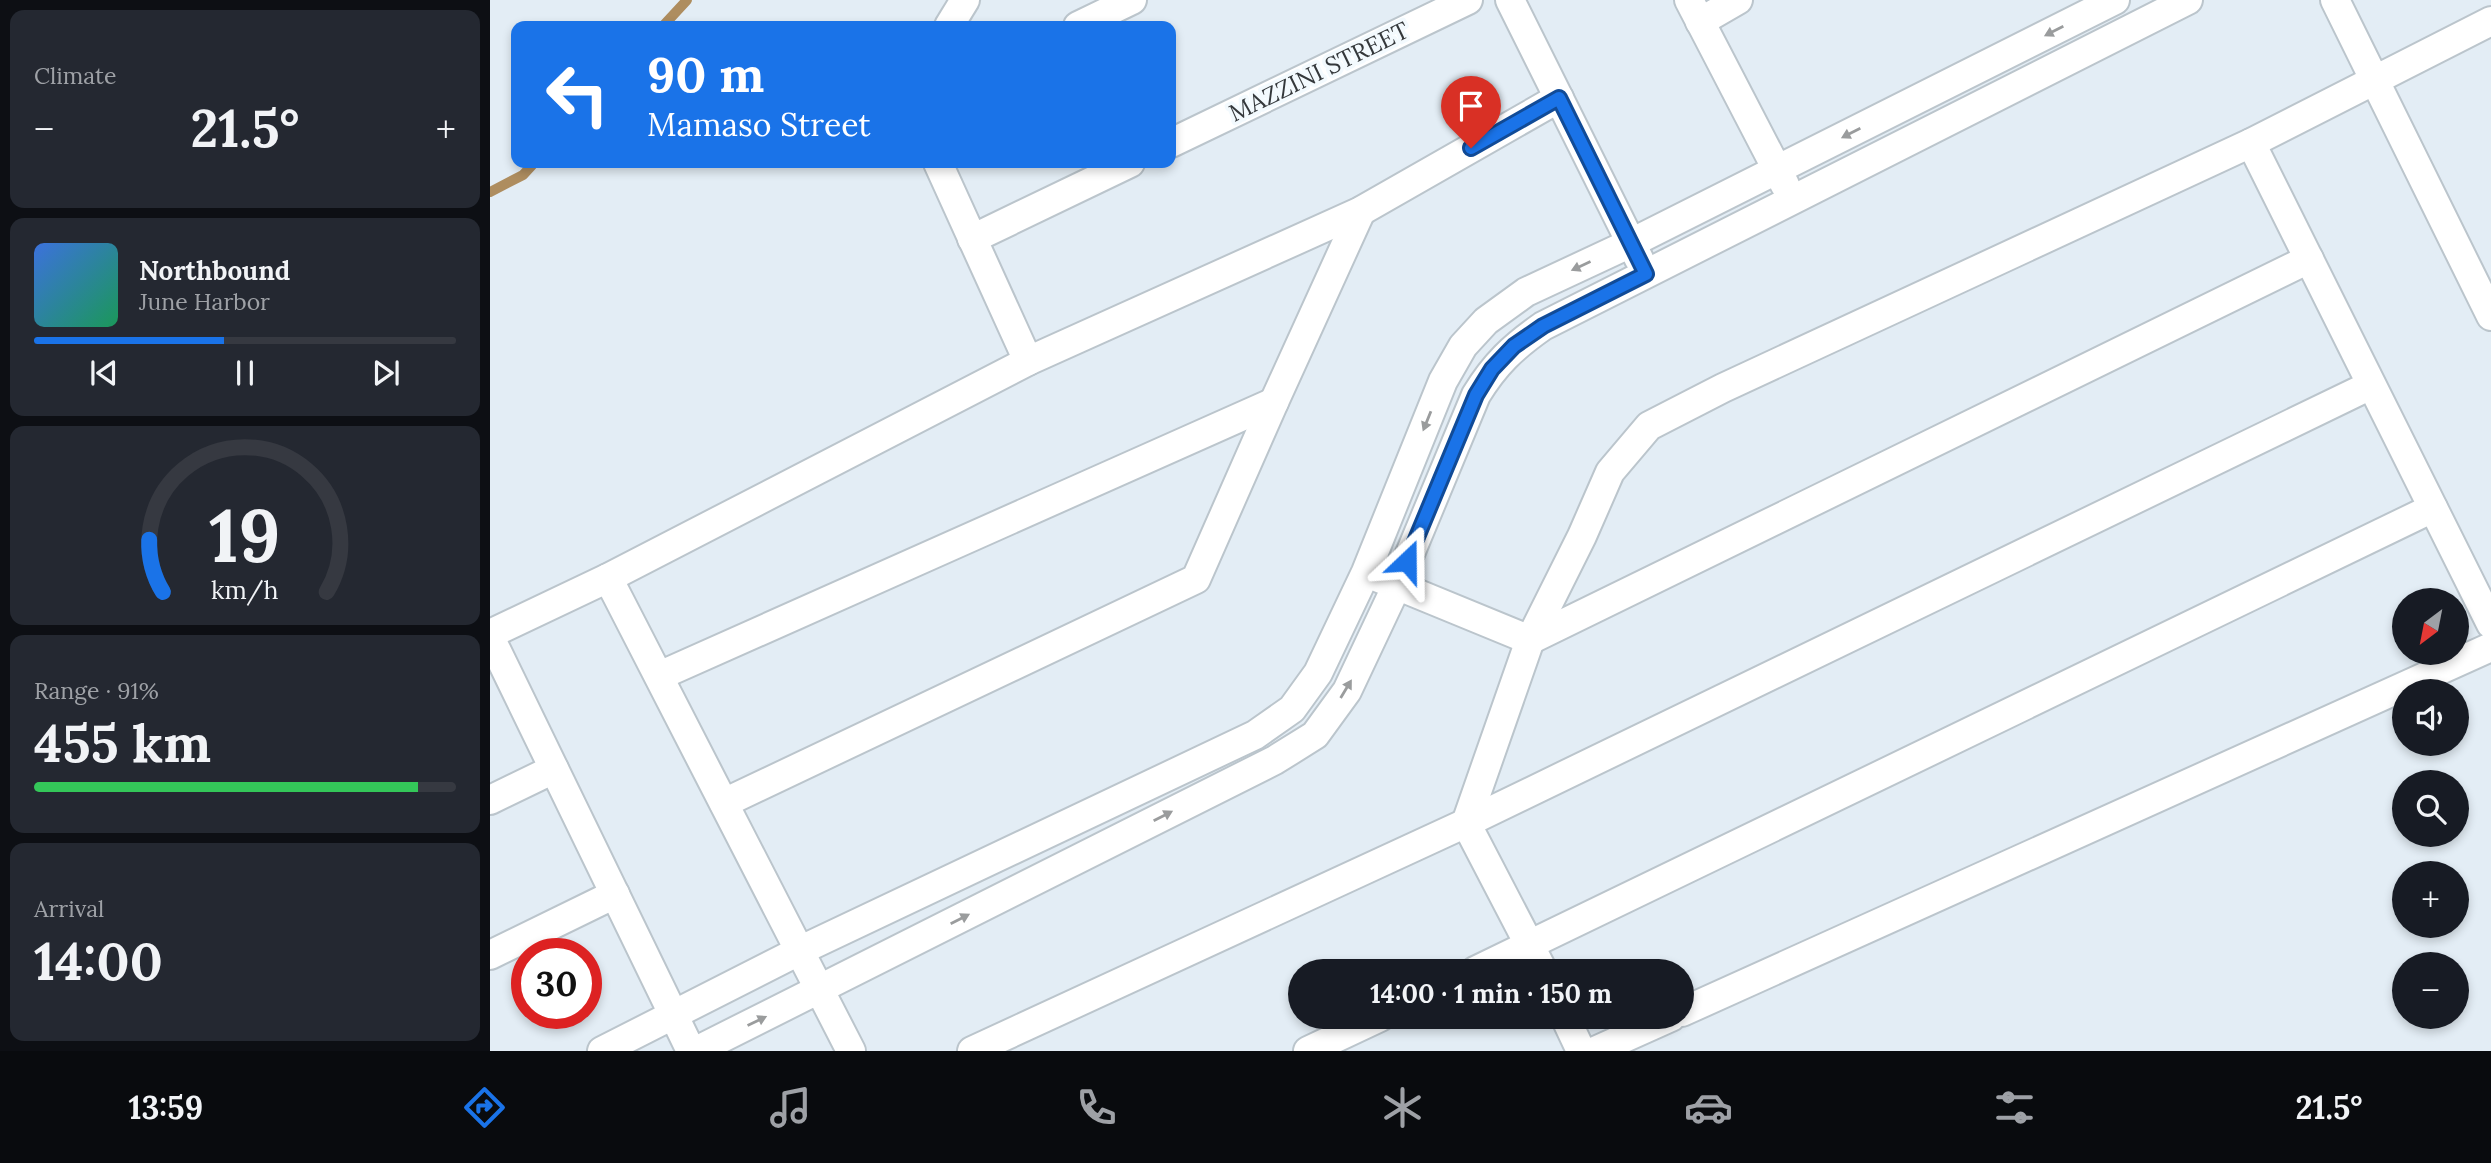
<!DOCTYPE html>
<meta charset="utf-8">
<style>
:root{--surface:#171b24;--page:#242831;--text:#f1f3f6;--muted:#9ea1a6;--line:#363941;--accent:#1a73e8}
body{margin:0;font-family:Lora,serif;background:var(--page);color:var(--text);height:100vh;display:flex;flex-direction:column;font-size:26px;white-space:nowrap}
*{box-sizing:border-box;margin:0}
p{font-size:23px;color:var(--muted)}
.icon{flex:none;width:38px;height:38px;fill:none;stroke:currentColor;stroke-width:2;stroke-linecap:round;stroke-linejoin:round}
.map{position:relative;flex:1;overflow:hidden}
.panel{display:flex;flex-direction:column;gap:10px;padding:10px;background:#0d0f14;width:490px}
.panel>*{flex:none}
.top-card{position:absolute;left:21px;top:21px;width:665px;height:147px;border-radius:14px;box-shadow:0 4px 10px #0003;background:#1a73e8;color:#fff;overflow:hidden}
.needle{width:46px;rotate:212deg}
.tools{position:absolute;left:1902px;top:588px;display:grid;gap:14px}
.tools a{display:grid;place-items:center;width:77px;height:77px;border-radius:50%;background:var(--surface);box-shadow:0 4px 10px #0003;font-size:35px}
.speed{position:absolute;left:21px;top:938px;display:flex;gap:14px;font-size:35px;font-weight:700;text-align:center}
.speed>*{display:grid;place-content:center;width:91px;height:91px;border-radius:50%;background:var(--surface);box-shadow:0 4px 10px #0003;line-height:1}
.speed .limit{border:10px solid #d22;background:#fff;color:#111}
.pin{position:absolute;display:grid;place-items:center;width:60px;height:60px;color:#fff;margin:-72px -30px;border-radius:50% 50% 50% 0;rotate:-45deg;box-shadow:0 0 7px #0007}
.pin .icon{rotate:45deg}
.me{position:absolute;width:77px;margin:-38px;rotate:23deg;stroke-linejoin:round;filter:drop-shadow(0 0 5px #0008)}
.turn{display:flex;align-items:center;gap:24px;height:147px;padding:0 21px;font-size:32px}
.turn .icon{width:91px;height:91px;stroke-width:2.5}
.turn b{display:block;font-size:49px;line-height:60px}
.big{font-size:52px;font-weight:700;line-height:1.1}
.panel .tile{flex:1;display:flex;flex-direction:column;justify-content:center;gap:10px;min-width:0;padding:0 24px;border-radius:14px;background:var(--page)}
.panel .dial{align-items:center;gap:0}
.dial svg{height:182px;overflow:visible;fill:none;stroke:var(--line);stroke-width:7;stroke-linecap:round;text-anchor:middle}
.dial text{fill:var(--text);stroke:none}
.song{display:flex;align-items:center;gap:21px}
.cover{width:84px;height:84px;border-radius:10px;background:linear-gradient(135deg,hsl(220 70% 55%),hsl(150 70% 35%))}
.played{height:7px;border-radius:4px;background:linear-gradient(90deg,var(--accent) 45%,var(--line) 45%)}
.keys{display:flex;justify-content:space-around;direction:ltr}
.heat{display:flex;justify-content:space-between;align-items:center;font-size:38px;direction:ltr}
.charge{height:10px;border-radius:5px;background:linear-gradient(90deg,#34c759 91%,var(--line) 0)}
.trip{position:absolute;left:798px;top:959px;width:406px;height:70px;border-radius:35px;background:var(--surface);box-shadow:0 4px 10px #0003;font-weight:700;line-height:70px;text-align:center}
.tabs{display:flex;height:112px;justify-content:space-around;align-items:center;background:#090b0e;color:var(--muted)}
.tabs .icon{width:49px;height:49px}
.tabs .on{color:var(--accent)}
.tabs b{font-size:32px;color:var(--text)}
main{display:flex;flex:1;min-height:0}
.map>svg:first-child{display:block}
</style>
<main>
<section class="panel">
<div class="tile"><p>Climate</p>
<div class="heat"><a>−</a><b class="big">21.5°</b><a>+</a></div>
</div>
<div class="tile">
<div class="song"><i class="cover"></i><div><b>Northbound</b><p>June Harbor</p></div></div>
<div class="played"></div>
<div class="keys"><svg class="icon" aria-label="previous" viewBox="0 0 24 24"><path d="M18 5L8 12l10 7zM5 5v14"/></svg><svg class="icon" aria-label="pause" viewBox="0 0 24 24"><path d="M8 5v14M16 5v14"/></svg><svg class="icon" aria-label="next" viewBox="0 0 24 24"><path d="M6 5l10 7-10 7zM19 5v14"/></svg></div>
</div>
<div class="tile dial"><svg viewBox="0 0 100 80">
<path d="M14 69A42 42 0 1 1 86 69"/>
<path d="M14 69A42 42 0 0 1 8 46" stroke="#1a73e8"/>
<text x="50" y="56" font-size="32" font-weight="700">19</text>
<text x="50" y="72" font-size="11">km/h</text>
</svg></div>
<div class="tile"><p>Range · 91%</p><b class="big">455 km</b><div class="charge"></div></div>
<div class="tile"><p>Arrival</p><b class="big">14:00</b></div>
</section>
<div class="map">
<svg width="2001" height="1051" viewBox="0 0 2001 1051">
<rect width="100%" height="100%" fill="#e3edf5"/>
<g fill="none" stroke-linecap="round" stroke-linejoin="round">
<g stroke="#ae8d5f" stroke-width="10">
<path d="M173,26L197,0"/>
<path d="M0,192L33,175L44,163"/>
</g>
<g stroke="#bbc5cc" stroke-width="32">
<g id="street">
<path d="M1020,0L1149,259"/>
<path d="M1199,0L1295,185"/>
<path d="M1845,0L2001,316"/>
<path d="M1210,22L1248,0"/>
<path d="M459,26L475,0"/>
<path d="M588,26L642,0"/>
<path d="M681,143L978,0"/>
<path d="M1761,143L2001,624"/>
<path d="M448,163L538,361"/>
<path d="M482,239L640,163"/>
<path d="M118,578L361,1051"/>
<path d="M889,578L1040,640L1819,259"/>
<path d="M0,634L118,578L538,361L871,211L1069,98"/>
<path d="M0,637L201,1051"/>
<path d="M169,676L784,402"/>
<path d="M0,800L64,769"/>
<path d="M234,803L706,579L784,402L871,211"/>
<path d="M0,955L125,894"/>
<path d="M985,971L1943,508"/>
<path d="M1053,971L976,823L1040,640L1092,536L1120,472L1159,426L1233,388L1761,143L2001,21"/>
<path d="M1192,1012L2001,647"/>
<path d="M1075,1017L1091,1051"/>
<path d="M112,1051L309,951L765,735L802,709L828,673L876,572L953,381L973,346L996,321L1036,292L1141,243L1625,0"/>
<path d="M206,1051L785,760L825,735L857,691L907,585L986,395C1005,364 1023,347 1053,326L1698,0"/>
<path d="M482,1051L976,823L1881,385"/>
<path d="M818,1051L890,1017"/>
<path d="M1105,1051L1181,1017"/>
</g>
</g>
<use href="#street" stroke="#fff" stroke-width="28"/>
</g>
<defs><path id="oneway-solid" d="M-6-.8H1V-3.2L6.5 0L1 3.2V.8H-6Z" transform="scale(1.75)"/></defs>
<g fill="#9a9c9d">
<use href="#oneway-solid" transform="translate(1564 31) rotate(153)"/>
<use href="#oneway-solid" transform="translate(1361 133) rotate(153)"/>
<use href="#oneway-solid" transform="translate(1091 266) rotate(155)"/>
<use href="#oneway-solid" transform="translate(937 421) rotate(112)"/>
<use href="#oneway-solid" transform="translate(856 689) rotate(-59)"/>
<use href="#oneway-solid" transform="translate(673 816) rotate(-27)"/>
<use href="#oneway-solid" transform="translate(470 919) rotate(-27)"/>
<use href="#oneway-solid" transform="translate(267 1021) rotate(-26)"/>
</g>
<g fill="none" stroke-linecap="round" stroke-linejoin="round">
<g stroke="#114b97" stroke-width="18">
<path id="route" d="M917,561L986,395L1002,369L1024,346L1053,326L1156,274L1069,98L981,148"/>
</g>
<use href="#route" stroke="#1a73e8" stroke-width="12"/>
</g>
<g text-anchor="middle" stroke-width="7" stroke-linejoin="round" paint-order="stroke">
<g font-size="24" fill="#34383b" stroke="#f3fafe">
<text transform="translate(829 72) rotate(-26)" y="8">MAZZINI STREET</text>
</g>
</g>
</svg>
<div class="tools">
<a><svg class="needle" viewBox="-14 -14 28 28"><path d="M0-13l5 13h-10z" fill="#e53935"/><path d="M0 13l5-13h-10z" fill="#9ea1a6"/></svg></a>
<a><svg class="icon" aria-label="sound" viewBox="0 0 24 24"><path d="M4 9h4l5-4v14l-5-4H4zM17 9q2 3 0 6"/></svg></a>
<a><svg class="icon" aria-label="search" viewBox="0 0 24 24"><circle cx="10" cy="10" r="6"/><path d="M15 15l6 6"/></svg></a>
<a>+</a>
<a>−</a>
</div>
<div class="speed"><div class="limit">30</div></div>
<div class="pin" style="left:981px;top:148px;background:#d93025"><svg class="icon" aria-label="arrive" viewBox="0 0 24 24"><path d="M6 21V4h12l-3 4 3 4H6"/></svg></div>
<svg class="me" style="left:917px;top:561px" viewBox="-20 -20 40 40"><path d="M0-17L14 15 0 8-14 15z" fill="#1a73e8" stroke="#fff" stroke-width="4"/></svg>
<div class="trip">14:00 · 1 min · 150 m</div>
<div class="top-card">
<div class="turn"><svg class="icon" aria-label="left" viewBox="0 0 24 24"><path d="M17 20v-9H6M10 6l-5 5 5 5"/></svg><div><b>90 m</b>Mamaso Street</div></div>
</div>
</div>
</main>
<nav class="tabs">
<b>13:59</b>
<svg class="icon on" aria-label="directions" viewBox="0 0 24 24"><path d="M12 3l9 9-9 9-9-9zM9 14v-3h6M13 9l2 2-2 2"/></svg>
<svg class="icon" aria-label="music" viewBox="0 0 24 24"><path d="M9 18V5l10-2v13"/><circle cx="6" cy="18" r="3"/><circle cx="16" cy="16" r="3"/></svg>
<svg class="icon" aria-label="phone" viewBox="0 0 24 24"><path d="M5 4h4l2 5-3 2q2 4 5 5l2-3 5 2v4C11 20 4 13 5 4z"/></svg>
<svg class="icon" aria-label="climate" viewBox="0 0 24 24"><path d="M12 3v18M4 7l16 10M4 17L20 7"/></svg>
<svg class="icon" aria-label="car" viewBox="0 0 24 24"><path d="M5 17H2v-5l4-1 3-4h7l3 4 3 1v5h-3M9 17h6M6 11h13"/><circle cx="7" cy="17" r="2"/><circle cx="17" cy="17" r="2"/></svg>
<svg class="icon" aria-label="filters" viewBox="0 0 24 24"><path d="M4 7h16M4 17h16"/><circle cx="9" cy="7" r="2"/><circle cx="15" cy="17" r="2"/></svg>
<b>21.5°</b>
</nav>
